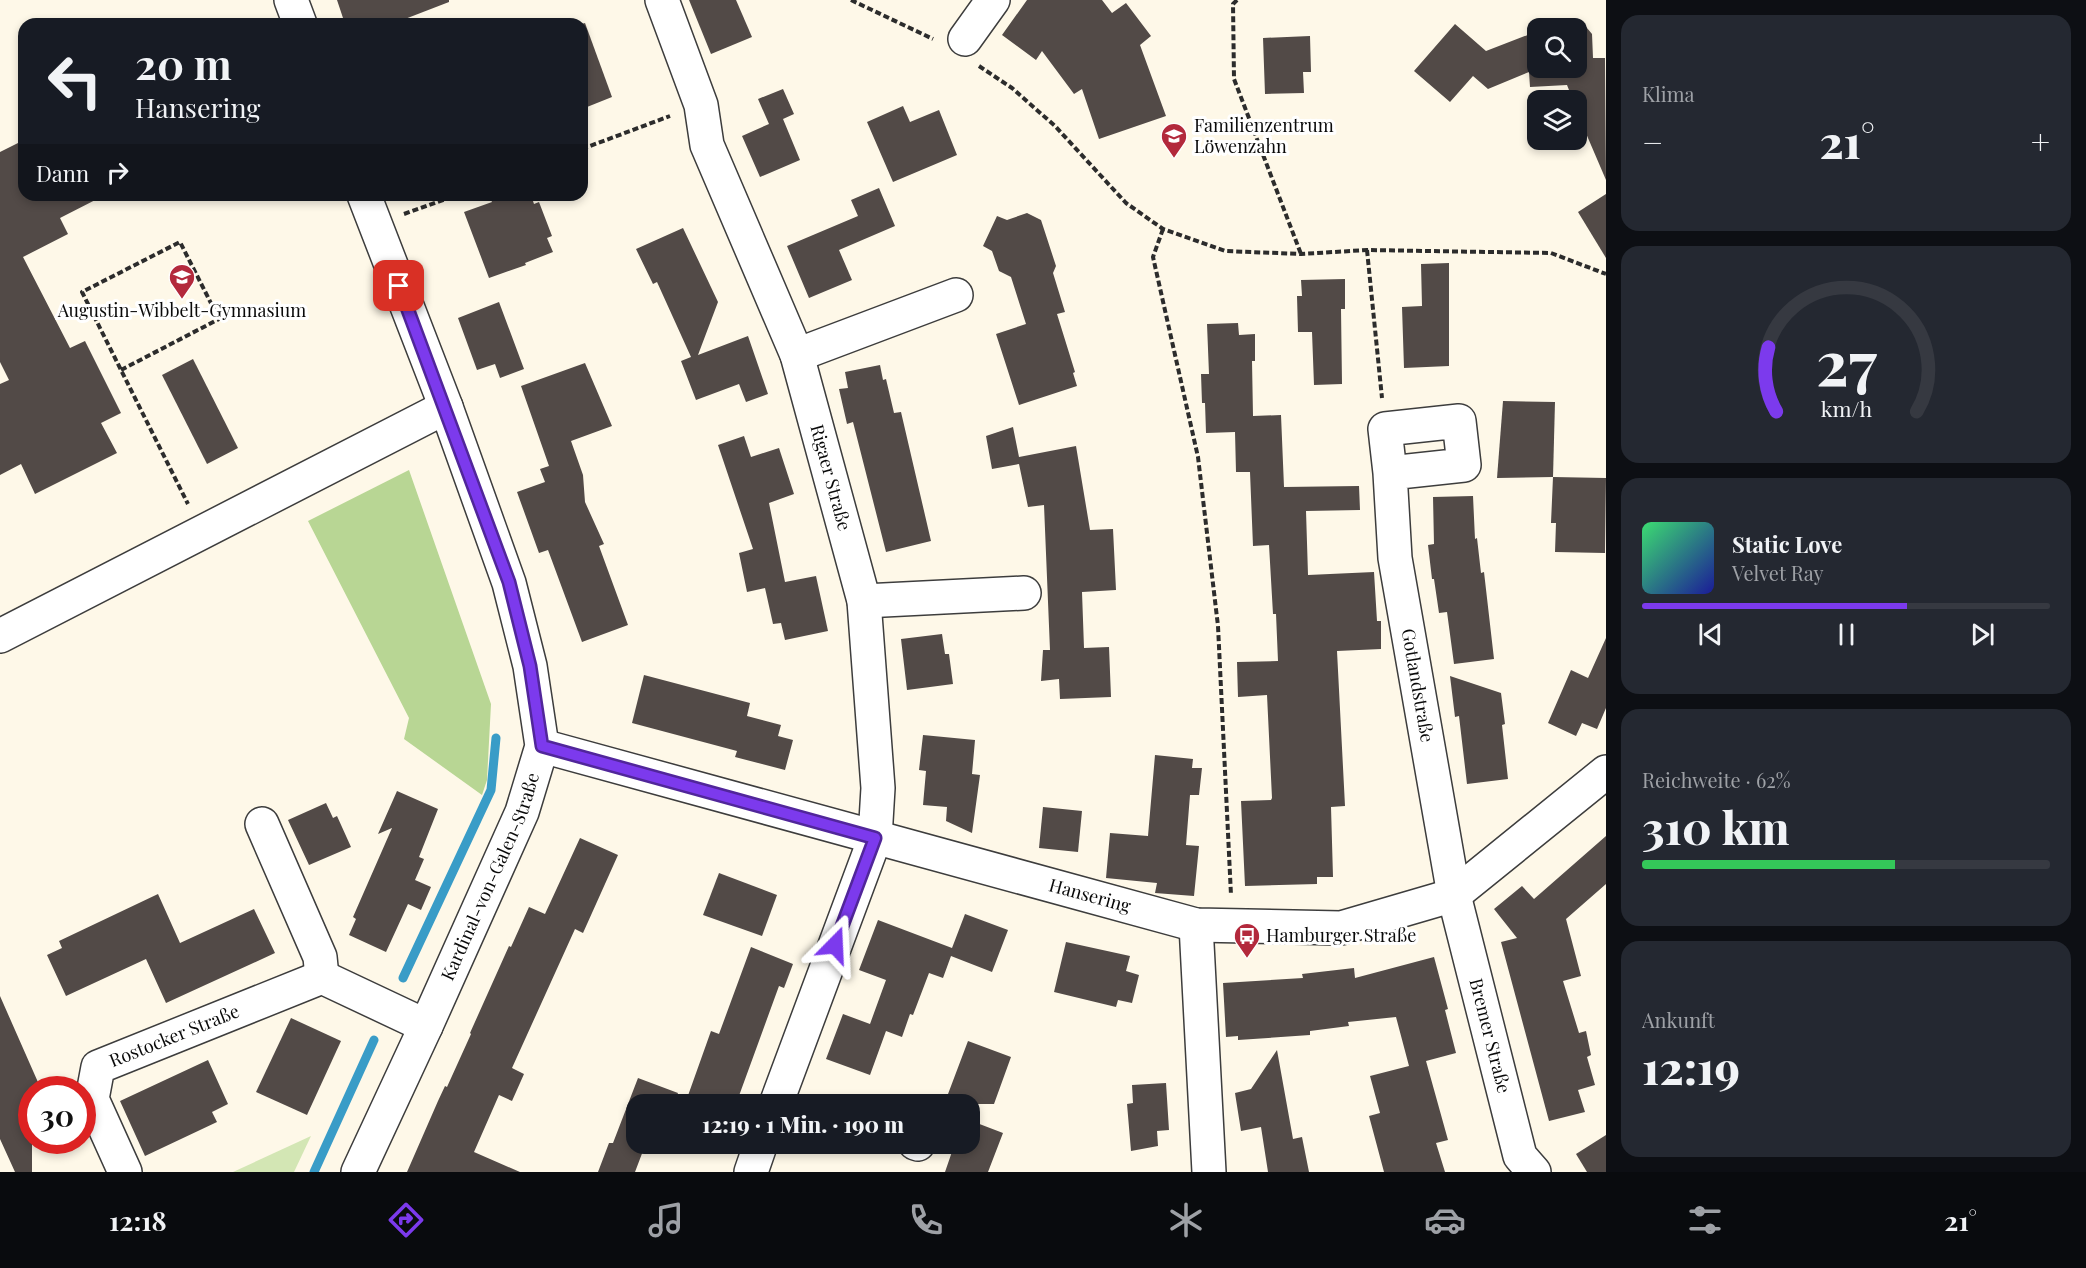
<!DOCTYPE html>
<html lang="de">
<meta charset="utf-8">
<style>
:root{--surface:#171b24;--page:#242831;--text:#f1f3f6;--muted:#9ea1a6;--line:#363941;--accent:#7c3aed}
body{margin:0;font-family:"Playfair Display",serif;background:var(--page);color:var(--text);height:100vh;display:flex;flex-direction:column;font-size:22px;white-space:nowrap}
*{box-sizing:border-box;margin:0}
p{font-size:20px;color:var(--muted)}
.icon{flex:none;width:33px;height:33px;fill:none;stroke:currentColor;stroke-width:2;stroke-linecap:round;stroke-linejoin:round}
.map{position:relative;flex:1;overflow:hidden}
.sheet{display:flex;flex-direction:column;gap:15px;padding:15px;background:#0d0f14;width:480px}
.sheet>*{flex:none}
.guide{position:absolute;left:18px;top:18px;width:570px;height:183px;border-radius:18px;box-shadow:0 3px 9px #0003;background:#171b24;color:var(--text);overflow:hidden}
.tools{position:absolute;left:1527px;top:18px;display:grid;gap:12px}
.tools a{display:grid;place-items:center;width:60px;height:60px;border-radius:12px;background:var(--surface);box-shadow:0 3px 9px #0003;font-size:30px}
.speed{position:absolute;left:18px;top:1076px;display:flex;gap:12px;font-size:30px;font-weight:700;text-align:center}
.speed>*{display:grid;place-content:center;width:78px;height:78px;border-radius:50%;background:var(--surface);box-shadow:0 3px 9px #0003;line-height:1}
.speed .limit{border:9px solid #d22;background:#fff;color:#111}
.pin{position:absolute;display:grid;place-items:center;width:51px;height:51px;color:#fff;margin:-26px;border-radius:12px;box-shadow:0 3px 9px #0006}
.me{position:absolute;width:66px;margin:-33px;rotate:21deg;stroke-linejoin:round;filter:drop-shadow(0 0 4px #0008)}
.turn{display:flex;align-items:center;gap:21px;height:126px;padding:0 18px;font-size:27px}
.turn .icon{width:78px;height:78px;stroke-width:2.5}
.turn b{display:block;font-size:42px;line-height:51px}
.then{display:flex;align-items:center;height:57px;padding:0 18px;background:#0003;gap:12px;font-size:22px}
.big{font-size:45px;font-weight:800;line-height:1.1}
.sheet .widget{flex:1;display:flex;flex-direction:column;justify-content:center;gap:9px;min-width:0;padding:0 21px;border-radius:18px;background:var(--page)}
.sheet .dial{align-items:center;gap:0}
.dial svg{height:156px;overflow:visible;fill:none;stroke:var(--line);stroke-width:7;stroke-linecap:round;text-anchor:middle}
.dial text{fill:var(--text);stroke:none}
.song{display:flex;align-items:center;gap:18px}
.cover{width:72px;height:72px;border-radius:9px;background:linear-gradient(135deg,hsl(140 70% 55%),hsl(240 70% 35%))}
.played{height:6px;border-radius:3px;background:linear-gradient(90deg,var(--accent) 65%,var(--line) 65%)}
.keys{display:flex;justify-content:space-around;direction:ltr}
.heat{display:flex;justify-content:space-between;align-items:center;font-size:33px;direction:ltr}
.charge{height:9px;border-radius:4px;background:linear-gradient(90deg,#34c759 62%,var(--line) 0)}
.trip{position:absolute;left:626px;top:1094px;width:354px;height:60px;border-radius:18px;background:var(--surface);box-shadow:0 3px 9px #0003;font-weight:800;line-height:60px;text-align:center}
.dock{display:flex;height:96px;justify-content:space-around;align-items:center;background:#090b0e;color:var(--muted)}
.dock .icon{width:42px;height:42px}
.dock .current{color:var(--accent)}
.dock b{font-size:27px;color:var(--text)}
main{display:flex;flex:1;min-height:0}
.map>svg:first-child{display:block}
</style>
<main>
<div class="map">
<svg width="1606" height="1172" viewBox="0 0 1606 1172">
<rect width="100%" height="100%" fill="#fef8e8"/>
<path fill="#d3e6b4" d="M311,1136L294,1172H233Z"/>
<path fill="#b8d694" d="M409,470L491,704L487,780L482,795L404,739L409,718L308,521Z"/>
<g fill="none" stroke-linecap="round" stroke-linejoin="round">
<g stroke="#399cc7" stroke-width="9">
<path d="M403,978L491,790L496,738"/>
<path d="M314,1172L374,1040"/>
</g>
</g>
<g fill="#524a47">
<path d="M337,0H449V2L392,24H345Z"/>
<path d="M689,0H736L752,37L711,54Z"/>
<path d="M1027,0H1102L1112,13L1126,3L1151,36L1140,45L1166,116L1099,139L1082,89L1074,94L1042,51L1036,60L1002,35Z"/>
<path d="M1582,22L1592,34L1593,58H1605L1606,180L1576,110V100H1573L1567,85L1530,87L1529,72L1488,89L1473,76L1450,102L1414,71L1455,24L1486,51L1538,31V68H1576V28H1545V23Z"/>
<path d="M585,23L612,97L582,109V24Z"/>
<path d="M1310,36L1311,72H1303L1304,93L1265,94L1263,38Z"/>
<path d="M783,89L794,114L783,119L800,160L760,177L742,136L769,124L758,99Z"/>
<path d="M903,106L910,122L939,110L957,155L893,182L867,122Z"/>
<path d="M24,140V195H105L60,218L68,234L23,257L70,348L85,341L121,413L101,423L117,453L35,494L21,464L0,475V384L9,380L0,362V152Z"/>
<path d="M879,188L895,226L839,250L852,280L809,298L787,246L858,216L851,200Z"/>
<path d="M1606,194V258L1578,212Z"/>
<path d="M505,195H531L534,204L539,202L552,236L547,238L553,252L525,263L526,265L489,278L464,212L492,202L491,200Z"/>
<path d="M1027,213L1041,220L1056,266L1053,273L1065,312L1057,314L1075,372L1073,373L1077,386L1019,405L996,334L1026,324L1011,277L999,271L992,251L983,246L997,216L1007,220Z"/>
<path d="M683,228L718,302L698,355L748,336L768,394L746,402L739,384L696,400L681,361L691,357L657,282L653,284L636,249Z"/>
<path d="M1449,263V366L1404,368L1402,307L1422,306L1421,264Z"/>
<path d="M1345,279V309H1341L1342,384L1314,385L1312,332H1298L1297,296H1302L1301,280Z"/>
<path d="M499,302L524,369L500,378L495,364L477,370L458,318Z"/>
<path d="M1238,323L1239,335L1255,334V361H1252L1253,416L1281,415L1284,487L1359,486L1360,510L1306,511L1308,575L1374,572L1377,621H1381V649L1337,651L1345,806L1331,807L1333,877H1317V884L1245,886L1241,801L1271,800L1272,798L1267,695L1238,697L1237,662L1278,661L1276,614H1273L1269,545L1253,546L1250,472H1236L1235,432L1206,433L1205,403H1202L1201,374H1209L1207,324Z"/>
<path d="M193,359L238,448L207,464L162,375Z"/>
<path d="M585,363L612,426L571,441L583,475L585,502L604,544L599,546L628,625L582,642L548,550L539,553L517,492L545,482L540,469L549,466L521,386Z"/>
<path d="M880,365L883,380L886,379L894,413L901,412L931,541L886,552L853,422L847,424L839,389L848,388L845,372Z"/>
<path d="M1503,401L1555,402L1553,477L1497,478Z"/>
<path d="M1013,427L1019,457L1076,446L1090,530L1113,529L1116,590L1082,592L1084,648L1109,647L1111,697L1060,699L1059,679L1041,681L1043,650H1050L1044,505L1028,507L1019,464L992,469L986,436Z"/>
<path d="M744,436L751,457L779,448L794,494L769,503L785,582L816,576L828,631L785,640L781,623L773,624L765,588L747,592L739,553L753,549L718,445Z"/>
<path d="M1553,477L1606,478L1605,553L1555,552L1556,523H1551Z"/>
<path d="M1473,496L1475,539L1477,538L1481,573L1484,572L1494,659L1454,664L1447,612L1439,613L1434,579H1432L1428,545L1434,544L1433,497Z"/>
<path d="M942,634L945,654H949L953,684L907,690L901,639Z"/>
<path d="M1606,638V708L1597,729L1582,723L1576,736L1548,723L1571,670L1588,678Z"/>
<path d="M644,675L750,703L747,716L781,725L778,736L793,740L785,770L735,757L737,751L632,723Z"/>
<path d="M1450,676L1501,693L1505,724L1502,725L1508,779L1467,784L1459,716L1455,717Z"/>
<path d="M923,735L975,740L972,774L980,775L972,833L946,821L947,807L923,805L926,771L919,770Z"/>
<path d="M1155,755L1193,759L1192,768H1202L1199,795H1190L1186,845L1199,846L1194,896L1155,893L1157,883L1106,878L1110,833L1148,836Z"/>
<path d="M397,791L438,809L419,857L424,859L415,880L431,887L421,910L408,904L386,952L349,935L356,919L353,917L392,828L378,834Z"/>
<path d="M326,803L333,818L337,816L351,847L309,865L288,820Z"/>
<path d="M1043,807L1082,811L1078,852L1039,848Z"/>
<path d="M1606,836V884L1566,919L1581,976L1563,981L1579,1033L1586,1031L1591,1055L1587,1057L1595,1085L1578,1090L1585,1112L1549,1121L1501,942L1517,938L1494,909L1522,886L1534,899Z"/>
<path d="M580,838L618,855L583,933L575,929L512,1068L524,1074L512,1101L499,1095L474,1152L520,1172H407L438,1101L445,1086L447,1087L471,1034L470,1033L509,946L511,947L529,907L545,914Z"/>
<path d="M719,873L777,895L762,936L703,915Z"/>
<path d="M158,894L180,943L254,909L275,953L166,1003L146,959L66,996L47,955L62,948L59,941Z"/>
<path d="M965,914L1008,930L992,972L951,956L943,978L929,973L913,1015L910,1014L902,1037L886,1031L870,1075L826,1059L843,1014L870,1024L886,980L859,970L878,920L952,948Z"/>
<path d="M1066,942L1130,956L1126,971L1139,975L1132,1003L1118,1000L1116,1007L1054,992Z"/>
<path d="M751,947L793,964L784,988L779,986L736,1104H685L711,1031L719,1034Z"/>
<path d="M1434,957L1448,1009L1445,1010L1456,1053L1426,1061L1448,1140L1436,1143L1445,1172H1384L1369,1116L1380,1113L1370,1076L1409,1066L1396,1017L1348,1022L1349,1026L1310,1031V1035L1238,1040V1036L1226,1037L1223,983L1303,978L1302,974L1354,968L1355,978Z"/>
<path d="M0,996L41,1089H32V1172H15L0,1139Z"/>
<path d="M291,1018L341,1041L307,1115L256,1092Z"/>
<path d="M968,1041L1011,1057L994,1104H959L961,1099L948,1094Z"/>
<path d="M1277,1050L1293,1139L1302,1137L1309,1172H1268L1261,1127L1241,1131L1235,1093L1251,1089Z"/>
<path d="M208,1060L228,1104L212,1112L217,1122L145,1156L120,1101Z"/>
<path d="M638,1078L678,1093L674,1104H636V1143H646L635,1172H598L609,1143H613Z"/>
<path d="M1166,1083L1169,1130L1157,1131L1158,1146L1131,1151L1127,1104L1133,1103L1132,1085Z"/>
<path d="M969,1120L1003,1133L988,1172H945L955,1143H969Z"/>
<path d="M1606,1135V1172H1587L1576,1154Z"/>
</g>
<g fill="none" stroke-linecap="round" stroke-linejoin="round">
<g stroke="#3d3d3d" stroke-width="36">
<g id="minor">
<path d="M291,0L300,24"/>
<path id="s1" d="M662,0L701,105L707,145L797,355L864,601L878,788L875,838L776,1104"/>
<path d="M965,39L993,0"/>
<path d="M797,355L956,295"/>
<path id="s2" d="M1390,473L1464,465L1459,421L1385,429L1390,473L1395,558L1454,895L1520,1156L1534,1172"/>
<path d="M864,601L1024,593"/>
<path d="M0,636L446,407"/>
<path id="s3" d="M542,746L1196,925L1341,928L1454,895L1606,772"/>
<path d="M262,824L320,957L322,977"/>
<path d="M1196,925L1209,1172"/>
<path d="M915,1143L918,1144"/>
<path id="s4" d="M125,1172L92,1099L98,1067L322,977L426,1026"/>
<path id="s5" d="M358,1172L426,1026L522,812L542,746L530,666L509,583L446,407L364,195"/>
<path d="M751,1172L761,1143"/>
</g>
</g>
<g stroke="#2c2c2c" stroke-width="4" stroke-dasharray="6 3" stroke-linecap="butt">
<path d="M851,0L933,39"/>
<path d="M1237,0L1233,4L1234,79L1301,254"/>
<path d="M979,66L1012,88L1055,126L1126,203L1163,229L1225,251L1301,254L1367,250L1551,253L1606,274"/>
<path d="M582,149L670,116"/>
<path d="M404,214L457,195"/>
<path d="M1163,229L1153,257L1198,457L1218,626L1231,895"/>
<path d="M1367,250L1382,398"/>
<path d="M121,370L219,319L180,242L82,292L188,504"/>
</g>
<use href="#minor" stroke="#fff" stroke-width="33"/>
</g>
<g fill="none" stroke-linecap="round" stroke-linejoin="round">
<g stroke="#51269a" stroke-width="15">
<path id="route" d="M399,286L509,582L530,666L542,746L875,838L835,945"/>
</g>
<use href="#route" stroke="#7c3aed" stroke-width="10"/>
</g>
<defs>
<g id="school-pin" transform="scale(1.35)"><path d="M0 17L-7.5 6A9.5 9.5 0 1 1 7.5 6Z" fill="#b3293c" stroke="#fff"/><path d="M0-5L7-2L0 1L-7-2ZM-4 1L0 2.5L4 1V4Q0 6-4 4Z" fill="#fff"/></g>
<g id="bus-pin" transform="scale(1.35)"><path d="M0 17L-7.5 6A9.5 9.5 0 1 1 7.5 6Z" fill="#b3293c" stroke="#fff"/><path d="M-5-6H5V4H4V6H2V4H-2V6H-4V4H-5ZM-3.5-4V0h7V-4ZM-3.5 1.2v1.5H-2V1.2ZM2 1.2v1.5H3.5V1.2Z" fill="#fff"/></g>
</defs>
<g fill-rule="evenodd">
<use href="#school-pin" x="1174" y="136"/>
<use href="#school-pin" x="182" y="277"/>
<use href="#bus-pin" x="1247" y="936"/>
</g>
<g text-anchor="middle" stroke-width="6" stroke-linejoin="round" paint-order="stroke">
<g font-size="18" fill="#0a0a0a" stroke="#fff" text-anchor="start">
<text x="1194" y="132">Familienzentrum<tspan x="1194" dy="21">Löwenzahn</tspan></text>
<text x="182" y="317" text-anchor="middle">Augustin-Wibbelt-Gymnasium</text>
<text x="1266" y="942">Hamburger Straße</text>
</g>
<g font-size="18" fill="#0a0a0a" stroke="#fff">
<text dy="6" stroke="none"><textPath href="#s1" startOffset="508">Rigaer Straße</textPath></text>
<text dy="6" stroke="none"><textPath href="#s2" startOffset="452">Gotlandstraße</textPath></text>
<text dy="6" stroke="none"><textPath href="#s5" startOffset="324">Kardinal-von-Galen-Straße</textPath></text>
<text dy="6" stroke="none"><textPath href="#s3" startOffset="568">Hansering</textPath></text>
<text dy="6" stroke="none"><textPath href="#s4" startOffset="195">Rostocker Straße</textPath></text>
<text dy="6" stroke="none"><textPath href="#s2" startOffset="810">Bremer Straße</textPath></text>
</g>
</g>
</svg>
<div class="tools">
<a><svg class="icon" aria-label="search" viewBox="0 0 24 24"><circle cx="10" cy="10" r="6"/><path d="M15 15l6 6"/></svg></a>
<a><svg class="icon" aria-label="layers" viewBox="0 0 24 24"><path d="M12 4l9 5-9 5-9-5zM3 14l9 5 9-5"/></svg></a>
</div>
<div class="speed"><div class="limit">30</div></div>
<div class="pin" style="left:399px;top:286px;background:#d93025"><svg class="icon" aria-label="arrive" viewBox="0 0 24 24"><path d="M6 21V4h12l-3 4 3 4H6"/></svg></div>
<svg class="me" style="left:835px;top:945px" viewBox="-20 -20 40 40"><path d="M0-17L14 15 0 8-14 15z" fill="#7c3aed" stroke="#fff" stroke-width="4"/></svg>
<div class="trip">12:19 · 1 Min. · 190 m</div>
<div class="guide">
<div class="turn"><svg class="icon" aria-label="left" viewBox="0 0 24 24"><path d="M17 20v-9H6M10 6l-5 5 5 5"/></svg><div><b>20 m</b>Hansering</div></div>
<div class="then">Dann<svg class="icon" aria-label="right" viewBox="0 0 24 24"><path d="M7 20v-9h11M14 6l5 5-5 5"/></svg></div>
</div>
</div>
<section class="sheet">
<div class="widget"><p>Klima</p>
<div class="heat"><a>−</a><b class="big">21°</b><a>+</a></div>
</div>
<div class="widget dial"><svg viewBox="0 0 100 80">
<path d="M14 69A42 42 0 1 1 86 69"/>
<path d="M14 69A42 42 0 0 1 10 36" stroke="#7c3aed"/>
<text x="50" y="56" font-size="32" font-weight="700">27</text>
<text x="50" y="72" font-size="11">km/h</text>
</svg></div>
<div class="widget">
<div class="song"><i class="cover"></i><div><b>Static Love</b><p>Velvet Ray</p></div></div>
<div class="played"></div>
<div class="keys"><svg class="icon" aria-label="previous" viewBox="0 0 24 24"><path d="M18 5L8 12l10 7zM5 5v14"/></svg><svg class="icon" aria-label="pause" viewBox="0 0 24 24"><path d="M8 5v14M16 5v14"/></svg><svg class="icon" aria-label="next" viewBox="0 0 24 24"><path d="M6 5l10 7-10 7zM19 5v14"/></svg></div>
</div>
<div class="widget"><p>Reichweite · 62%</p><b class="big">310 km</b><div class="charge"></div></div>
<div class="widget"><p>Ankunft</p><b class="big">12:19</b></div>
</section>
</main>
<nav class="dock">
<b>12:18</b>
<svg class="icon current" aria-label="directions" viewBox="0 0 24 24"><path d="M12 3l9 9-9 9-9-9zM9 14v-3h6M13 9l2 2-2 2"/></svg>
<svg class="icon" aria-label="music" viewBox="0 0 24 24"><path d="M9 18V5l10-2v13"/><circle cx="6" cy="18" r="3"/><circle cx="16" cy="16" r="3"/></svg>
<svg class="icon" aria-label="phone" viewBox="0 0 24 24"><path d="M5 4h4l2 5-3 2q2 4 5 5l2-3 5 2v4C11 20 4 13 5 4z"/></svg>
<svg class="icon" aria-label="climate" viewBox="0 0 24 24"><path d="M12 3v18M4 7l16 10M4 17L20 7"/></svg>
<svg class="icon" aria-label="car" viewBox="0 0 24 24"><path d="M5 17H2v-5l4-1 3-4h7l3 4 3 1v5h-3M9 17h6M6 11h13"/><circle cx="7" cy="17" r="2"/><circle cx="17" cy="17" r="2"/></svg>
<svg class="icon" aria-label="filters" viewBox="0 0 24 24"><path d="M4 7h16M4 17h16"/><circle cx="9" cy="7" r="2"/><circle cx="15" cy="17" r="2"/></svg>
<b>21°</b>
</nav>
